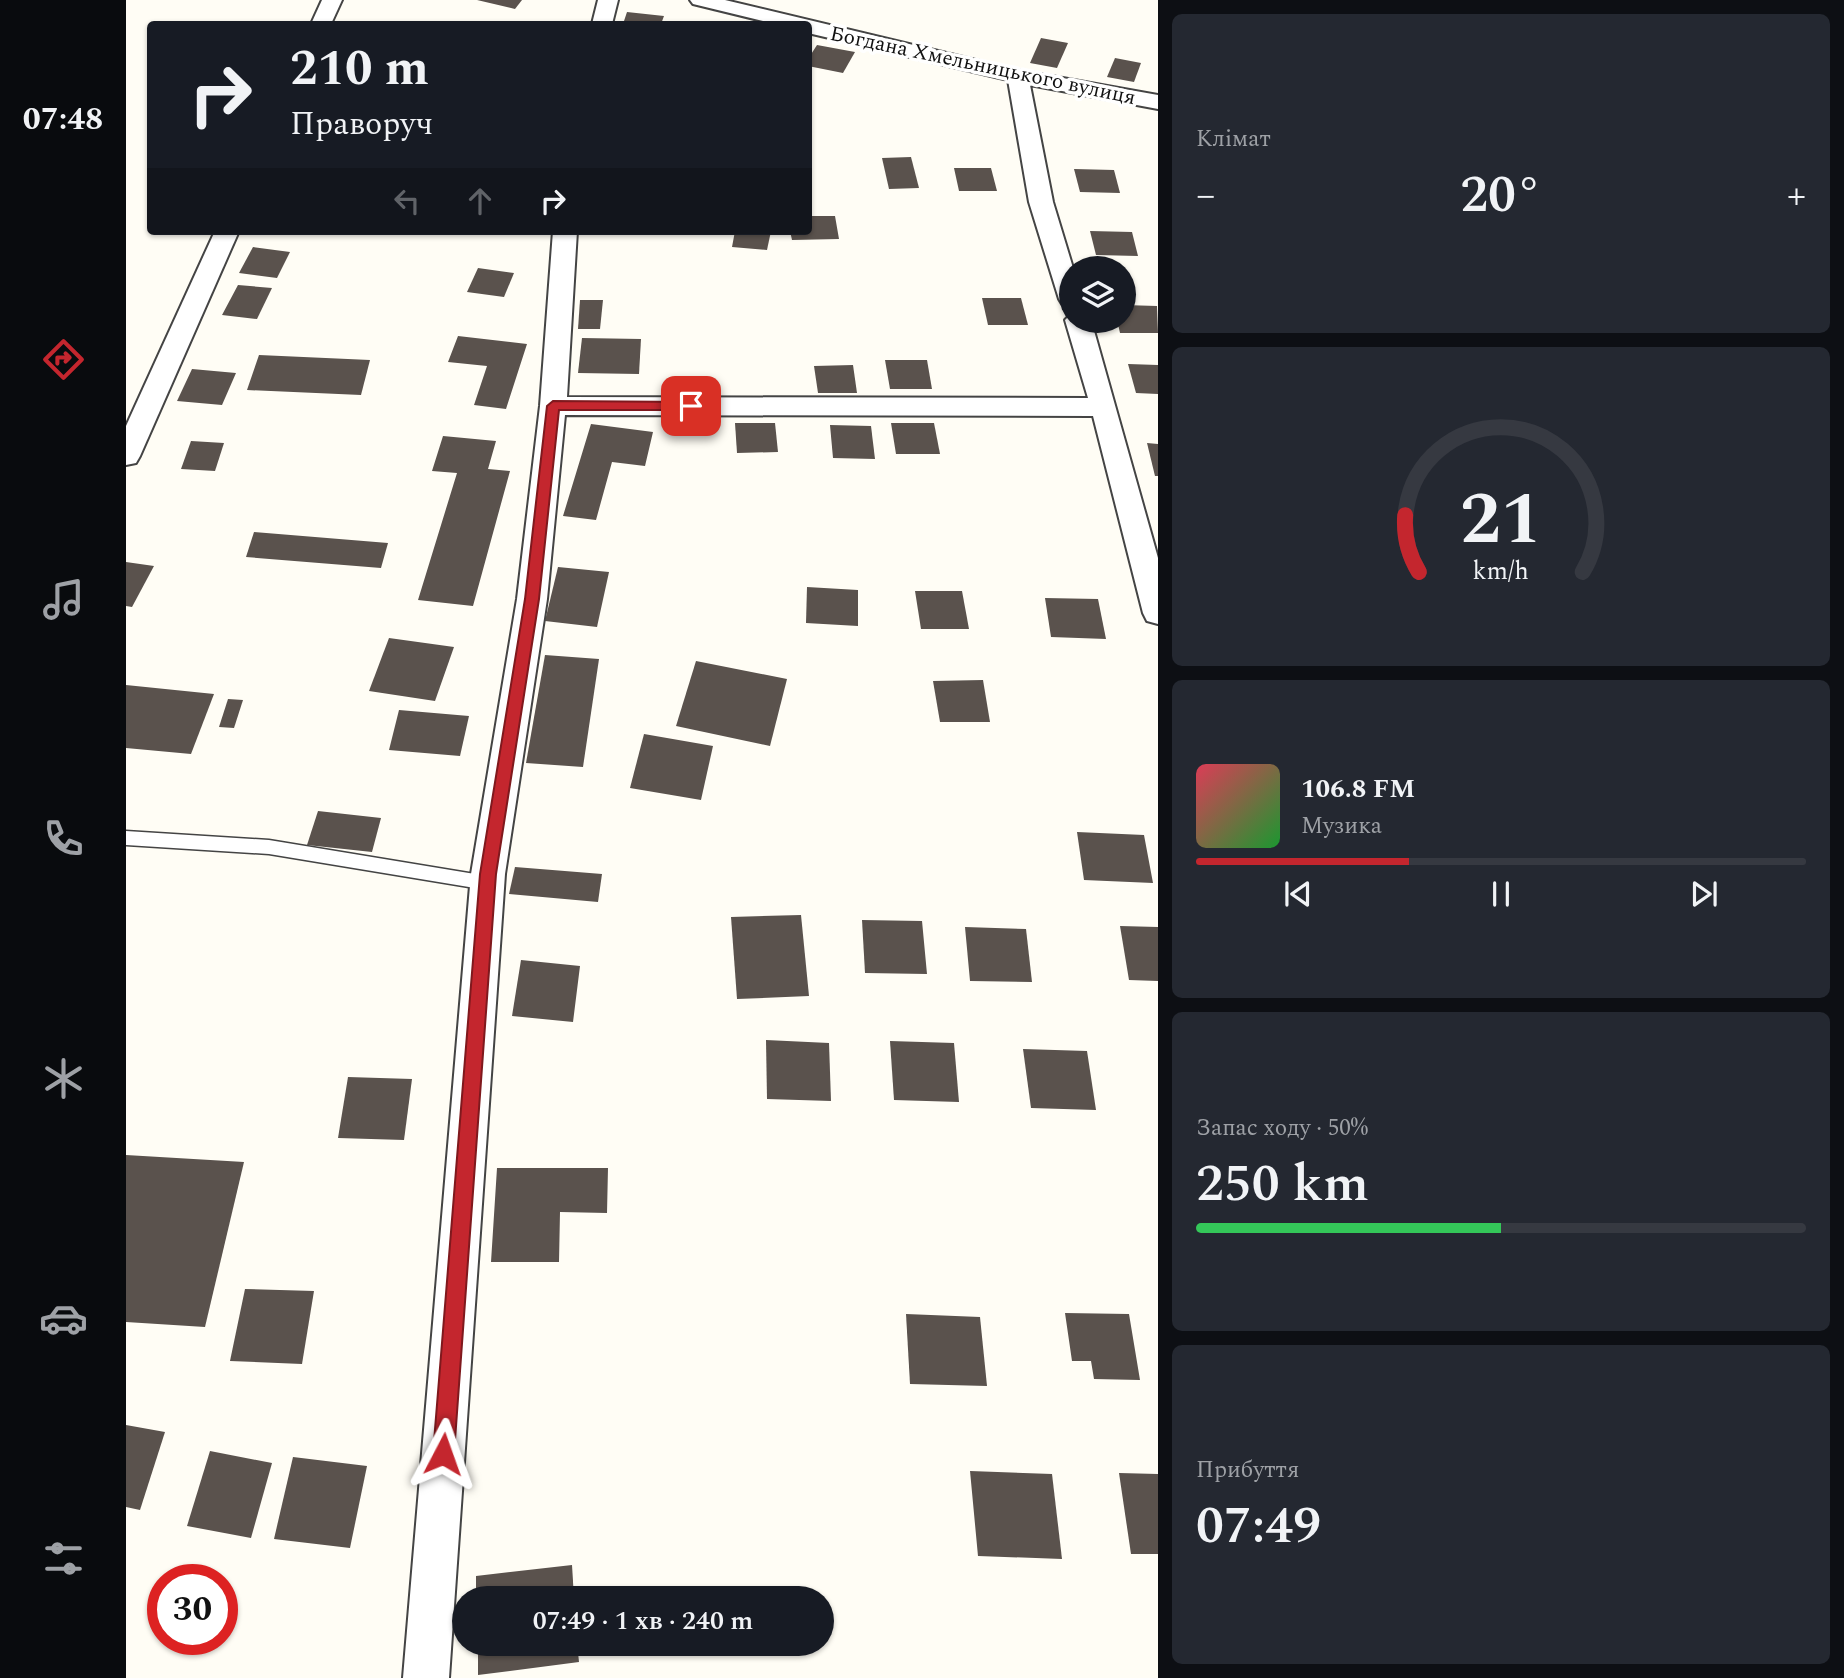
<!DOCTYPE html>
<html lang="uk">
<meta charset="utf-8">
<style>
:root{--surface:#171b24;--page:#242831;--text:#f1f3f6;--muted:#9ea1a6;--line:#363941;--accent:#c4262e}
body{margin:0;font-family:Spectral,serif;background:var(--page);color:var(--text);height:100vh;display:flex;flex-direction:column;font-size:26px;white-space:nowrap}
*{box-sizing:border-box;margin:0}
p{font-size:23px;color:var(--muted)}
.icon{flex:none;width:38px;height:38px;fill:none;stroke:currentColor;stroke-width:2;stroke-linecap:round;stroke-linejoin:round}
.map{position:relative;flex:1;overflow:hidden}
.sheet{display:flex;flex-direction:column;gap:14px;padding:14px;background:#0d0f14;width:686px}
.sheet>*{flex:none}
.guide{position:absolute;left:21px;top:21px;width:665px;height:214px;border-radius:7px;box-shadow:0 2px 5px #0004;background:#171b24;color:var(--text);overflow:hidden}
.buttons{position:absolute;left:933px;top:256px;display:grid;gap:14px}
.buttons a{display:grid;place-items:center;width:77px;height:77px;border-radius:50%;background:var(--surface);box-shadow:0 2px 5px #0004;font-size:35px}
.speed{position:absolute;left:21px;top:1564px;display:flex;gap:14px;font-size:35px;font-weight:700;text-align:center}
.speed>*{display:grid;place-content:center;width:91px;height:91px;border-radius:50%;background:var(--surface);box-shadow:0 2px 5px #0004;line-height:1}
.speed .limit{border:10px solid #d22;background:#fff;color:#111}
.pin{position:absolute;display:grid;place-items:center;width:60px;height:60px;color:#fff;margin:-30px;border-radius:14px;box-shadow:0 4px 10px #0006}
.me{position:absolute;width:77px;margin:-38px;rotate:4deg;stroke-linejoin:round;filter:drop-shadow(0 0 5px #0008)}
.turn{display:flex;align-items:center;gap:24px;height:147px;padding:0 28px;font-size:32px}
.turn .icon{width:91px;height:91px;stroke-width:2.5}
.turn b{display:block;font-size:49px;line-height:60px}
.lanes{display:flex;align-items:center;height:66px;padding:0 28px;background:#0003;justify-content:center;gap:35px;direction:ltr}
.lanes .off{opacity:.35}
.big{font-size:52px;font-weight:600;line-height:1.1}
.sheet .tile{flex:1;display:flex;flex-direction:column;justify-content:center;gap:10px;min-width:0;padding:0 24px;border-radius:10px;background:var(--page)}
.sheet .dial{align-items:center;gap:0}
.dial svg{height:182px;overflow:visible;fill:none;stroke:var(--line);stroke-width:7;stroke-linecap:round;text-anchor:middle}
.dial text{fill:var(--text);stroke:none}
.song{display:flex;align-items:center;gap:21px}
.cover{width:84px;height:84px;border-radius:10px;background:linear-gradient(135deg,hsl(350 70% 55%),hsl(130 70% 35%))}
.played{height:7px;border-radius:4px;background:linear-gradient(90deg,var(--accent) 35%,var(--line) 35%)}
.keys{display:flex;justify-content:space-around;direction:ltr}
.heat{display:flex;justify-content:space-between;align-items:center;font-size:38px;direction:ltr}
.charge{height:10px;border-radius:5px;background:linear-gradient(90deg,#34c759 50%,var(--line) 0)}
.trip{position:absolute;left:326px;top:1586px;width:382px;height:70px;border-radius:35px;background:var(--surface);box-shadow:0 2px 5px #0004;font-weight:600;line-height:70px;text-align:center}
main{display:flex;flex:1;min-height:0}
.menu{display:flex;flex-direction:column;width:126px;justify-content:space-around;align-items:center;background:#090b0e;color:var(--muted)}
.menu .icon{width:49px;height:49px}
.menu .active{color:var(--accent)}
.menu b{font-size:32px;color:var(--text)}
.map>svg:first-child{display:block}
</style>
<main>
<nav class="menu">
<b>07:48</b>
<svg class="icon active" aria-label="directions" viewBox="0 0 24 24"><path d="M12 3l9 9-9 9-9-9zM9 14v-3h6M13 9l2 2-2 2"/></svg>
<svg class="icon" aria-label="music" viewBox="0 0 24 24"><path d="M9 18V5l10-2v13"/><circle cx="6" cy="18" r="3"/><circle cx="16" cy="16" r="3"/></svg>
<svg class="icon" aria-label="phone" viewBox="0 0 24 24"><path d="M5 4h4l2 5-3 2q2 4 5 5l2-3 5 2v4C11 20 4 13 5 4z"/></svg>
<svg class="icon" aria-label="climate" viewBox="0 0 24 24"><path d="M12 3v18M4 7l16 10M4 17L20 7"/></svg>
<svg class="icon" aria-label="car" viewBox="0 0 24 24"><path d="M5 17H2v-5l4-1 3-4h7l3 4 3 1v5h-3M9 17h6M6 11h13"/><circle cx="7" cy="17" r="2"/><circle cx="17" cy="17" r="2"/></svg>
<svg class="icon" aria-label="filters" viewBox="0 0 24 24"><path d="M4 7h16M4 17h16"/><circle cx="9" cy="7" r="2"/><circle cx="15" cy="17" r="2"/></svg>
</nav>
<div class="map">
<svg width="1032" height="1678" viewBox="0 0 1032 1678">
<rect width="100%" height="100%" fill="#fffdf5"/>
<g fill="#5a524d">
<path d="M351,0H396L389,9Z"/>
<path d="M501,12L538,16L535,24H497Z"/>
<path d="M915,38L942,43L931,68L904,63Z"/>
<path d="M691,45L729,52L717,73L682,66V59Z"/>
<path d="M989,58L1015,63L1008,82L981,77Z"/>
<path d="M785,157L793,188L763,189L756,158Z"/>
<path d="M828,168H865L871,191H833Z"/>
<path d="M948,169L988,170L994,193L954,192Z"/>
<path d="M682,216H709L713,239L666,240L664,231H682Z"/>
<path d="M609,231H645L641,250L606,247Z"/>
<path d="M964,231L1006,232L1012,256L970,255Z"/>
<path d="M127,247L164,252L151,278L113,273Z"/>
<path d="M352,268L388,273L378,297L341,292Z"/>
<path d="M112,285L146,288L131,319L96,315Z"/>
<path d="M856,298H895L902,325H862Z"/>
<path d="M454,300H477L474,329H452Z"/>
<path d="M998,305L1031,306L1032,333H994L991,320H998Z"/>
<path d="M332,336L401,344L380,409L348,405L361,366L322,362Z"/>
<path d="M456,338L515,339L513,374L452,373Z"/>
<path d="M133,355L244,360L235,395L121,390Z"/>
<path d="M759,360H801L806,389H764Z"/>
<path d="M1002,364L1032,365V394L1010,393Z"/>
<path d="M727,365L731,393H692L688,366Z"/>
<path d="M66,369L110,373L96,405L51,401Z"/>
<path d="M609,423H649L652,452L611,453Z"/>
<path d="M765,423H808L814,454H770Z"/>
<path d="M465,424L527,432L519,466L486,462L470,520L437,516Z"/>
<path d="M704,425L745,426L749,459L707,458Z"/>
<path d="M317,436L370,441L362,469L384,471L347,606L292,600L331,473L306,471Z"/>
<path d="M65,441L98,443L89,471L55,469Z"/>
<path d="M1021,443L1032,444V476H1029Z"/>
<path d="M128,532L262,543L255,568L120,557Z"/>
<path d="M0,562L28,566L6,607L0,606Z"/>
<path d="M432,567L483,572L471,627L419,621Z"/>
<path d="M681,587L732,590V626L680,623Z"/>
<path d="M789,591H836L843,629H795Z"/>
<path d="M919,598L972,599L980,639L925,637Z"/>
<path d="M263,638L328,647L309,701L243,691Z"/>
<path d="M419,655L473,659L457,767L400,763Z"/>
<path d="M570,661L661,679L644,746L550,726Z"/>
<path d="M857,680L864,722H814L807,681Z"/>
<path d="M0,685L88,694L65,754L0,748Z"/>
<path d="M102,699L117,700L108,728L93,727Z"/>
<path d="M273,710L343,716L334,756L263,750Z"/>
<path d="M518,734L587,746L575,800L504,788Z"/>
<path d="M192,811L255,818L246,852L181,845Z"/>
<path d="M951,832L1018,835L1027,883L958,880Z"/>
<path d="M389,867L476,874L472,902L383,894Z"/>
<path d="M675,915L683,996L611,999L605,917Z"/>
<path d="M736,920L796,921L801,974L739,973Z"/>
<path d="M994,926L1032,927V981L1003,980Z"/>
<path d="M839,927L900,929L906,982L844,981Z"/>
<path d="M395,960L454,966L447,1022L386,1016Z"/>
<path d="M640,1040L703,1043L705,1101L641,1099Z"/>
<path d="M764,1041L828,1043L833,1102L768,1100Z"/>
<path d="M897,1049L961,1051L970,1110L905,1108Z"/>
<path d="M222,1077L286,1079L278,1140L212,1138Z"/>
<path d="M0,1155L118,1162L79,1327L0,1322Z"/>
<path d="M371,1168H482L481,1213L434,1212L433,1262H365Z"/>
<path d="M119,1289L188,1291L176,1364L104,1361Z"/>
<path d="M939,1313L1003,1314L1014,1380L968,1379L965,1361H946Z"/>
<path d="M780,1314L854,1317L861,1386L784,1384Z"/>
<path d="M0,1425L39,1432L14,1510L0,1507Z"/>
<path d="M84,1451L146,1463L125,1538L61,1526Z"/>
<path d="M167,1457L241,1466L224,1548L148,1539Z"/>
<path d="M844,1471L926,1474L936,1559L852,1556Z"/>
<path d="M993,1473L1032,1474V1554H1005Z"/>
<path d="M446,1565L448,1598H350V1576Z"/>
<path d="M352,1643H451L453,1662L352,1675Z"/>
</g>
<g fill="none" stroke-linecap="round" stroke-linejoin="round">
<g stroke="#444" stroke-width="3">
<path id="lane" d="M0,831L143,840L361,876L367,878L369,883L367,888L361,890L143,854L0,845Z"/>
</g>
<g stroke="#444" stroke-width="4">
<g id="street">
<path d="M196,0H216L205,24H185Z"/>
<path d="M472,0H492L486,24H466Z"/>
<path d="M564,0H599L892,70L1032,95V109L904,85L927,202L947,268H945V307L936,304L933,299L903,202L882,80L682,33V24H649L567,4Z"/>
<path d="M89,231H113L14,456L10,463L0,465V426Z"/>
<path d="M427,231H451L441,397L962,398L939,320L945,314V320H965L1032,558V624L1021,621L1017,613L967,416L439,415L421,599L379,874L323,1678H277L345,874L391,599L414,406Z"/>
</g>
</g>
<use href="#lane" fill="#fff" fill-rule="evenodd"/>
<use href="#street" fill="#fff" fill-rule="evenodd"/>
</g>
<path fill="#c4262e" stroke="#7f191e" stroke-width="2" d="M427,401L565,402L571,406L565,410H433L413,599L370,874L328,1454L325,1461L317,1464L310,1461L307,1454L354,874L399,599L421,406Z"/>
<g text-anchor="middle" stroke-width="7" stroke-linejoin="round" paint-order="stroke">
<g font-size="21" fill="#111" stroke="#fff">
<text transform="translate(857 65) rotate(12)" y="7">Богдана Хмельницького вулиця</text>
</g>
</g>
</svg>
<div class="buttons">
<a><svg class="icon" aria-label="layers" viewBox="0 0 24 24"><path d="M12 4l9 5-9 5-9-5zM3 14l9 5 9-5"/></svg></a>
</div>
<div class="speed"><div class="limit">30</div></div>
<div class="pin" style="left:565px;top:406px;background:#d93025"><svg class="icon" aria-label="arrive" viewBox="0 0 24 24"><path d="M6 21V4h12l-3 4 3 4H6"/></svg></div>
<svg class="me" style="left:317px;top:1454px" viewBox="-20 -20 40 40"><path d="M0-17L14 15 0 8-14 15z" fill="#c4262e" stroke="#fff" stroke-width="4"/></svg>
<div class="trip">07:49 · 1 хв · 240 m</div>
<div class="guide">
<div class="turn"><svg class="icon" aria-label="right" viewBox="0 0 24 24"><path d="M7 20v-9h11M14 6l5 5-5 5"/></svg><div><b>210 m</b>Праворуч</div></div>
<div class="lanes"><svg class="icon off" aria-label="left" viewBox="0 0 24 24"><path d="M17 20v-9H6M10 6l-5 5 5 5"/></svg><svg class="icon off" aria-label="ahead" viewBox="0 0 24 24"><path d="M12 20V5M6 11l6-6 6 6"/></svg><svg class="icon" aria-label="right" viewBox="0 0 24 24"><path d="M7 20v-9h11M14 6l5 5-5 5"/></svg></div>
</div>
</div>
<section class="sheet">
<div class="tile"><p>Клімат</p>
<div class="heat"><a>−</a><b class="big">20°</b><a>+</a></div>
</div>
<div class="tile dial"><svg viewBox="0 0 100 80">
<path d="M14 69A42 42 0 1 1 86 69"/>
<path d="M14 69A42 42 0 0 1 8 44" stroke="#c4262e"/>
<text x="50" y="56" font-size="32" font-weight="700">21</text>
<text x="50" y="72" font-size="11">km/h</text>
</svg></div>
<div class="tile">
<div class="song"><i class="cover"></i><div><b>106.8 FM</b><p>Музика</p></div></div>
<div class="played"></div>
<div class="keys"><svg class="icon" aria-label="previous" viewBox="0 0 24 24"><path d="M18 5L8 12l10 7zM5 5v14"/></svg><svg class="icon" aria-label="pause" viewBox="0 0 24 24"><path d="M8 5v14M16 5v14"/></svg><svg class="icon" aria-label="next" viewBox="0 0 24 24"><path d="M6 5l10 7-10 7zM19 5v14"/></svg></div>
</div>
<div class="tile"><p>Запас ходу · 50%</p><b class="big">250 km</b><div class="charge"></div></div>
<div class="tile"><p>Прибуття</p><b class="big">07:49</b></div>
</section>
</main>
